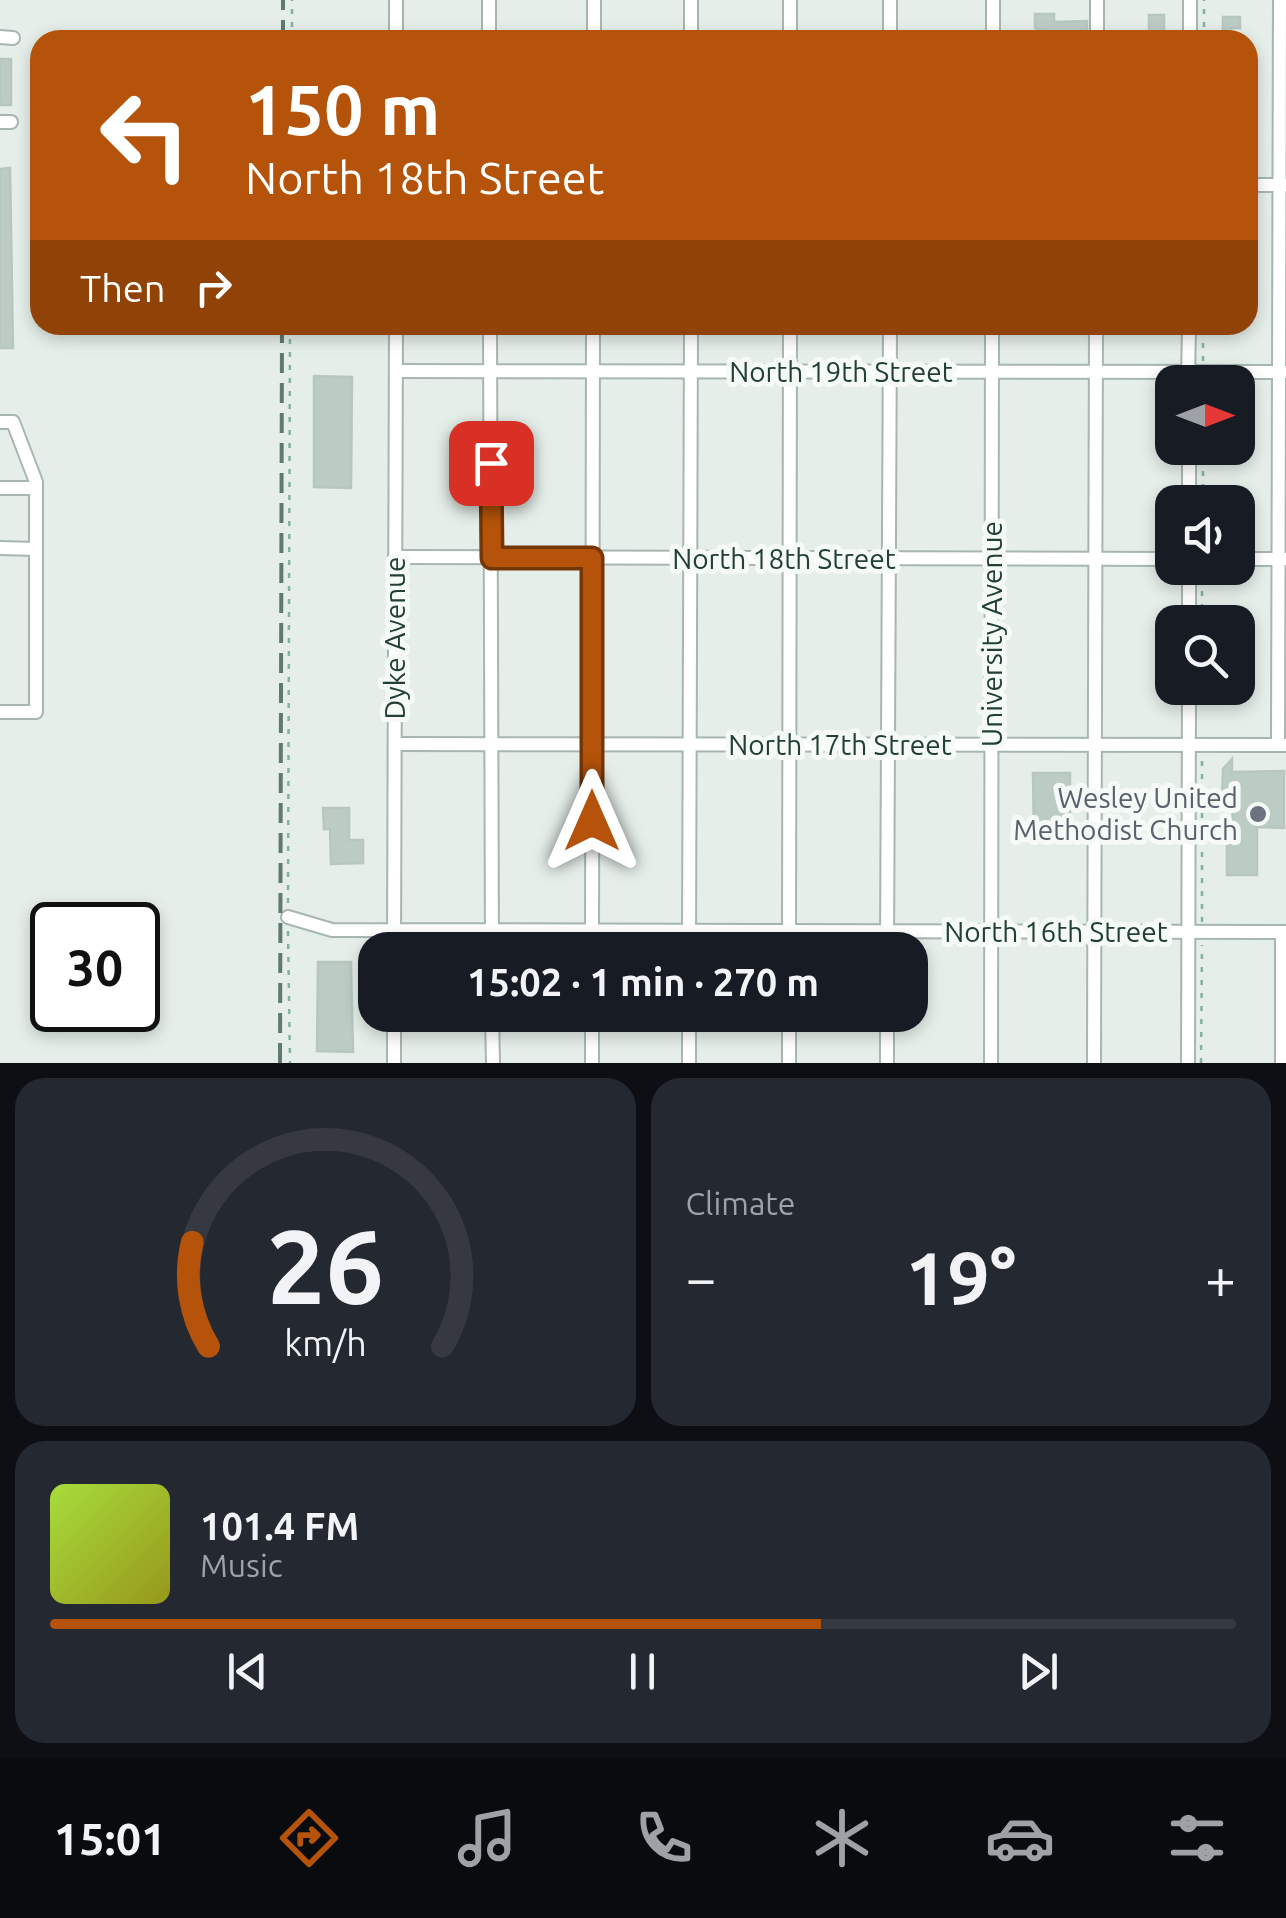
<!DOCTYPE html>
<meta charset="utf-8">
<style>
:root{--surface:#171b24;--page:#242831;--text:#f1f3f6;--muted:#9ea1a6;--line:#363941;--accent:#b45309}
body{margin:0;font-family:Ubuntu,sans-serif;background:var(--page);color:var(--text);height:100vh;display:flex;flex-direction:column;font-size:38px;white-space:nowrap}
*{box-sizing:border-box;margin:0}
p{font-size:32px;color:var(--muted)}
.icon{flex:none;width:55px;height:55px;fill:none;stroke:currentColor;stroke-width:2;stroke-linecap:round;stroke-linejoin:round}
.map{position:relative;height:1063px;overflow:hidden}
.details{display:flex;flex-direction:column;gap:15px;padding:15px;background:#0d0f14;flex:1}
.details>*{flex:none}
.hud{position:absolute;left:30px;top:30px;width:1228px;height:305px;border-radius:30px;box-shadow:0 5px 15px #0003;background:#b45309;color:#fff;overflow:hidden}
.needle{width:65px;rotate:90deg}
.buttons{position:absolute;left:1155px;top:365px;display:grid;gap:20px}
.buttons a{display:grid;place-items:center;width:100px;height:100px;border-radius:20px;background:var(--surface);box-shadow:0 5px 15px #0003;font-size:50px}
.speed{position:absolute;left:30px;top:902px;display:flex;gap:20px;font-size:50px;font-weight:700;text-align:center}
.speed>*{display:grid;place-content:center;width:130px;height:130px;border-radius:50%;background:var(--surface);box-shadow:0 5px 15px #0003;line-height:1}
.speed .limit{border:5px solid #111;border-radius:15px;background:#fff;color:#111}
.pin{position:absolute;display:grid;place-items:center;width:85px;height:85px;color:#fff;margin:-42px;border-radius:20px;box-shadow:0 5px 15px #0006}
.me{position:absolute;width:110px;margin:-55px;rotate:0deg;stroke-linejoin:round;filter:drop-shadow(0 0 8px #0008)}
.turn{display:flex;align-items:center;gap:35px;height:210px;padding:0 50px;font-size:45px}
.turn .icon{width:130px;height:130px;stroke-width:2.5}
.turn b{display:block;font-size:70px;line-height:85px}
.then{display:flex;align-items:center;height:95px;padding:0 50px;background:#0003;gap:20px;font-size:38px}
.big{font-size:75px;font-weight:600;line-height:1.1}
.details .tile{flex:1;display:flex;flex-direction:column;justify-content:center;gap:15px;min-width:0;padding:0 35px;border-radius:30px;background:var(--page)}
.details .dial{align-items:center;gap:0}
.dial svg{height:260px;overflow:visible;fill:none;stroke:var(--line);stroke-width:7;stroke-linecap:round;text-anchor:middle}
.dial text{fill:var(--text);stroke:none}
.song{display:flex;align-items:center;gap:30px}
.cover{width:120px;height:120px;border-radius:15px;background:linear-gradient(135deg,hsl(80 70% 55%),hsl(60 70% 35%))}
.played{height:10px;border-radius:5px;background:linear-gradient(90deg,var(--accent) 65%,var(--line) 65%)}
.keys{display:flex;justify-content:space-around;direction:ltr}
.heat{display:flex;justify-content:space-between;align-items:center;font-size:55px;direction:ltr}
.details .tiles{flex:1;display:grid;gap:15px;grid-template-columns:1fr 1fr}
.tile:last-child{grid-column:span 2}
.trip{position:absolute;left:358px;top:932px;width:570px;height:100px;border-radius:30px;background:var(--surface);box-shadow:0 5px 15px #0003;font-weight:600;line-height:100px;text-align:center}
.dock{display:flex;height:160px;justify-content:space-around;align-items:center;background:#090b0e;color:var(--muted)}
.dock .icon{width:70px;height:70px}
.dock .current{color:var(--accent)}
.dock b{font-size:45px;color:var(--text)}
.map>svg:first-child{display:block}
</style>
<div class="map">
<svg width="1286" height="1063" viewBox="0 0 1286 1063">
<rect width="100%" height="100%" fill="#e5eee9"/>
<g fill="#bdcbc5" stroke="#b7c7bf" stroke-width="2.5">
<path d="M1035,14H1054V22L1087,21V35L1054,32V40H1045V32L1035,28Z"/>
<rect x="1149" y="15" width="15" height="21"/>
<path d="M1223,17H1240V28H1231V40H1223Z"/>
<rect x="0" y="59" width="11" height="46"/>
<path d="M10,168L13,348H0V169Z"/>
<path d="M314,376L352,377L351,488L314,487Z"/>
<path d="M1232,759V772L1284,771V828L1257,827V875H1227V827H1233L1232,801H1222L1223,769Z"/>
<path d="M1033,773H1070V841H1034Z"/>
<path d="M323,808H349V840H363V863L331,864L330,829H324Z"/>
<path d="M318,962H351L353,1052L317,1051Z"/>
</g>
<g fill="none" stroke-linecap="round" stroke-linejoin="round">
<g stroke="#a7b6b0" stroke-width="16">
<g id="minor">
<path d="M396,0V40"/>
<path d="M489,0V40"/>
<path d="M594,0V40"/>
<path d="M993,0V40"/>
<path d="M1190,0V40"/>
<path d="M0,37L13,38"/>
<path d="M691,40V0"/>
<path d="M790,40V0"/>
<path d="M890,40V0"/>
<path d="M1097,40V0"/>
<path d="M0,122H11"/>
<path d="M1248,185H1285"/>
<path d="M490,325L492,950"/>
<path d="M396,371L1286,372"/>
<path d="M1188,382L1189,325"/>
<path d="M0,422H13L36,482V712H0"/>
<path d="M1189,448V502"/>
<path d="M0,488H36"/>
<path d="M0,548L36,549"/>
<path d="M395,557L1172,559"/>
<path d="M1238,559H1285"/>
<path d="M1189,622V568"/>
<path d="M395,744L1286,745"/>
<path d="M1278,745L1280,0"/>
<path d="M288,917L332,930L1286,932"/>
<path d="M394,950L396,325"/>
<path d="M592,950L593,325"/>
<path d="M689,950L691,325"/>
<path d="M789,950L790,325"/>
<path d="M887,950L890,325"/>
<path d="M394,1015V1063"/>
<path d="M492,1015L493,1063"/>
<path d="M592,1015V1063"/>
<path d="M789,1015V1063"/>
<path d="M689,1063V1015"/>
<path d="M887,1063V1015"/>
<path d="M991,1063L992,325"/>
<path d="M1094,1063L1096,325"/>
<path d="M1188,1063L1189,688"/>
<path d="M1282,1063V932"/>
</g>
</g>
<g stroke="#86b1a0" stroke-width="2.5" stroke-dasharray="5 8" stroke-linecap="butt">
<path d="M292,40V0"/>
<path d="M1204,40V0"/>
<path d="M1203,361V325"/>
<path d="M1203,502V448"/>
<path d="M1202,622V568"/>
<path d="M288,903L290,325"/>
<path d="M1202,922V755"/>
<path d="M288,931L290,1063"/>
<path d="M1201,1063L1202,945"/>
</g>
<use href="#minor" stroke="#fff" stroke-width="12"/>
<g stroke="#5f7b71" stroke-width="4" stroke-dasharray="20 10" stroke-linecap="butt">
<path d="M283,40V0"/>
<path d="M280,1063L282,325"/>
</g>
</g>
<g fill="none" stroke-linecap="round" stroke-linejoin="round">
<g stroke="#753606" stroke-width="25">
<path id="route" d="M491,463L492,558H592V821"/>
</g>
<use href="#route" stroke="#b45309" stroke-width="18"/>
</g>
<circle fill="#6b7280" stroke="#f5faf7" stroke-width="4" cx="1258" cy="814" r="10"/>
<g text-anchor="middle" stroke-width="10" stroke-linejoin="round" paint-order="stroke">
<g font-size="28" fill="#243f36" stroke="#f5faf7">
<text x="841" y="382">North 19th Street</text>
<text x="784" y="569">North 18th Street</text>
<text transform="translate(992 634) rotate(-90)" y="10">University Avenue</text>
<text transform="translate(395 638) rotate(-90)" y="10">Dyke Avenue</text>
<text x="840" y="755">North 17th Street</text>
<text x="1056" y="942">North 16th Street</text>
</g>
<g font-size="28" fill="#5b616d" stroke="#f5faf7" text-anchor="end">
<text x="1238" y="808">Wesley United<tspan x="1238" dy="32">Methodist Church</tspan></text>
</g>
</g>
</svg>
<div class="buttons">
<a><svg class="needle" viewBox="-14 -14 28 28"><path d="M0-13l5 13h-10z" fill="#e53935"/><path d="M0 13l5-13h-10z" fill="#9ea1a6"/></svg></a>
<a><svg class="icon" aria-label="sound" viewBox="0 0 24 24"><path d="M4 9h4l5-4v14l-5-4H4zM17 9q2 3 0 6"/></svg></a>
<a><svg class="icon" aria-label="search" viewBox="0 0 24 24"><circle cx="10" cy="10" r="6"/><path d="M15 15l6 6"/></svg></a>
</div>
<div class="speed"><div class="limit">30</div></div>
<div class="pin" style="left:491px;top:463px;background:#d93025"><svg class="icon" aria-label="arrive" viewBox="0 0 24 24"><path d="M6 21V4h12l-3 4 3 4H6"/></svg></div>
<svg class="me" style="left:592px;top:821px" viewBox="-20 -20 40 40"><path d="M0-17L14 15 0 8-14 15z" fill="#b45309" stroke="#fff" stroke-width="4"/></svg>
<div class="trip">15:02 · 1 min · 270 m</div>
<div class="hud">
<div class="turn"><svg class="icon" aria-label="left" viewBox="0 0 24 24"><path d="M17 20v-9H6M10 6l-5 5 5 5"/></svg><div><b>150 m</b>North 18th Street</div></div>
<div class="then">Then<svg class="icon" aria-label="right" viewBox="0 0 24 24"><path d="M7 20v-9h11M14 6l5 5-5 5"/></svg></div>
</div>
</div>
<section class="details">
<div class="tiles">
<div class="tile dial"><svg viewBox="0 0 100 80">
<path d="M14 69A42 42 0 1 1 86 69"/>
<path d="M14 69A42 42 0 0 1 9 37" stroke="#b45309"/>
<text x="50" y="56" font-size="32" font-weight="700">26</text>
<text x="50" y="72" font-size="11">km/h</text>
</svg></div>
<div class="tile"><p>Climate</p>
<div class="heat"><a>−</a><b class="big">19°</b><a>+</a></div>
</div>
<div class="tile">
<div class="song"><i class="cover"></i><div><b>101.4 FM</b><p>Music</p></div></div>
<div class="played"></div>
<div class="keys"><svg class="icon" aria-label="previous" viewBox="0 0 24 24"><path d="M18 5L8 12l10 7zM5 5v14"/></svg><svg class="icon" aria-label="pause" viewBox="0 0 24 24"><path d="M8 5v14M16 5v14"/></svg><svg class="icon" aria-label="next" viewBox="0 0 24 24"><path d="M6 5l10 7-10 7zM19 5v14"/></svg></div>
</div>
</div>
</section>
<nav class="dock">
<b>15:01</b>
<svg class="icon current" aria-label="directions" viewBox="0 0 24 24"><path d="M12 3l9 9-9 9-9-9zM9 14v-3h6M13 9l2 2-2 2"/></svg>
<svg class="icon" aria-label="music" viewBox="0 0 24 24"><path d="M9 18V5l10-2v13"/><circle cx="6" cy="18" r="3"/><circle cx="16" cy="16" r="3"/></svg>
<svg class="icon" aria-label="phone" viewBox="0 0 24 24"><path d="M5 4h4l2 5-3 2q2 4 5 5l2-3 5 2v4C11 20 4 13 5 4z"/></svg>
<svg class="icon" aria-label="climate" viewBox="0 0 24 24"><path d="M12 3v18M4 7l16 10M4 17L20 7"/></svg>
<svg class="icon" aria-label="car" viewBox="0 0 24 24"><path d="M5 17H2v-5l4-1 3-4h7l3 4 3 1v5h-3M9 17h6M6 11h13"/><circle cx="7" cy="17" r="2"/><circle cx="17" cy="17" r="2"/></svg>
<svg class="icon" aria-label="filters" viewBox="0 0 24 24"><path d="M4 7h16M4 17h16"/><circle cx="9" cy="7" r="2"/><circle cx="15" cy="17" r="2"/></svg>
</nav>
